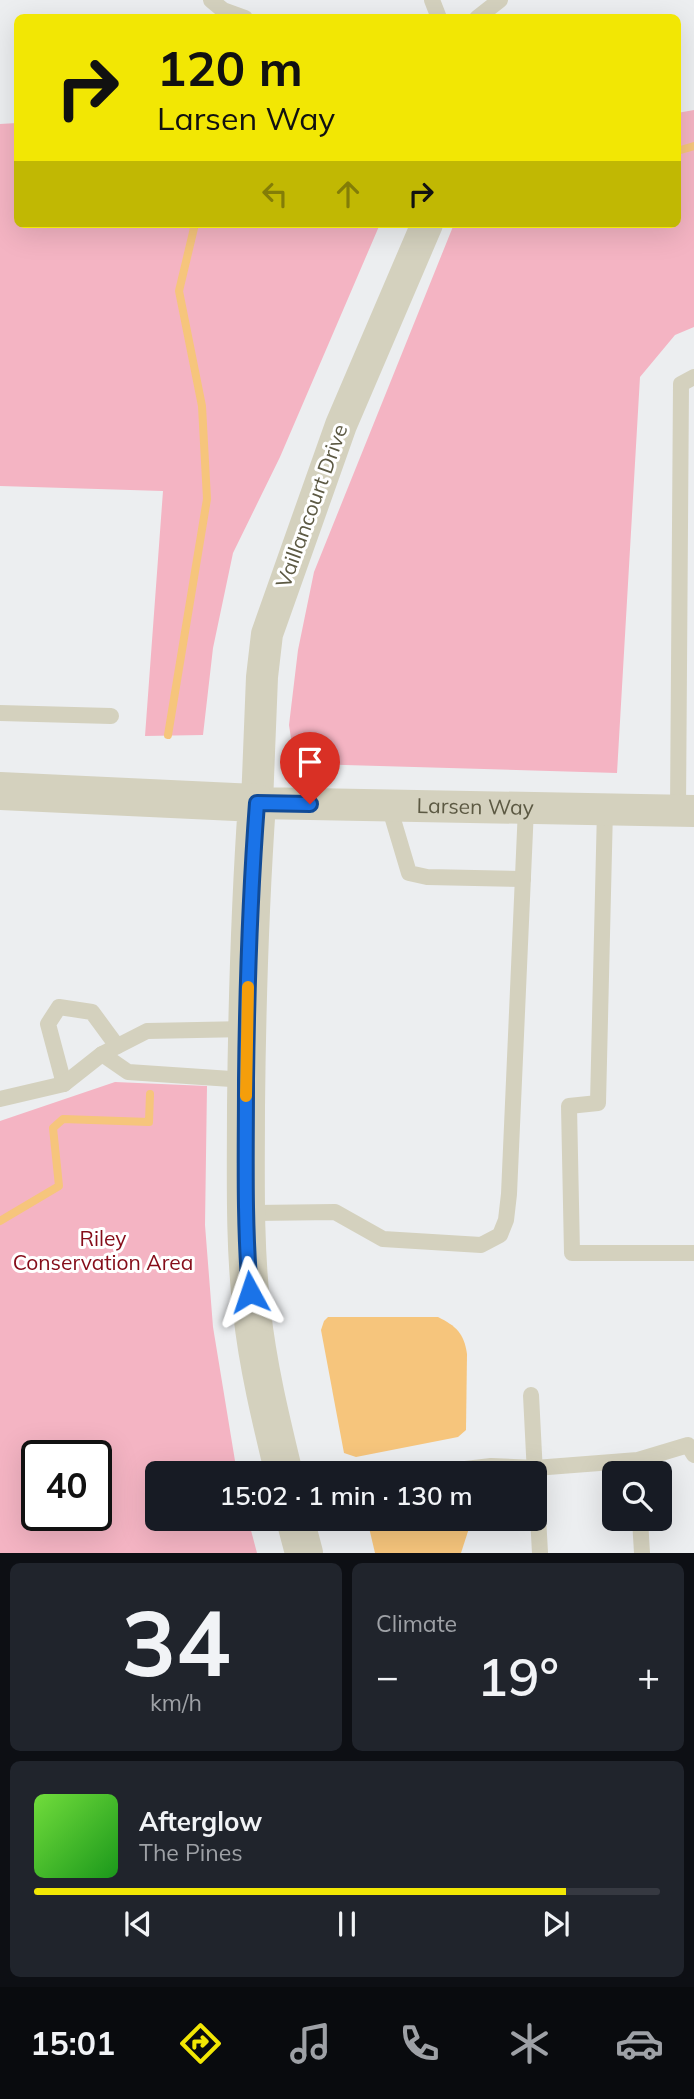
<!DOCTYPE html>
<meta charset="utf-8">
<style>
:root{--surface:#171b24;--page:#20242c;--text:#f1f3f6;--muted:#9ea1a6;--line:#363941;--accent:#f2e704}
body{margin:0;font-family:Mulish,sans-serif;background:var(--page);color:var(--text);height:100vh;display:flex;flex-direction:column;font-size:26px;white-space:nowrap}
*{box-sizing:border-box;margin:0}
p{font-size:23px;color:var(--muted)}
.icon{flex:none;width:38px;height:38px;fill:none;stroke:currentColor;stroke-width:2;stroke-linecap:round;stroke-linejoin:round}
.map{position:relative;height:1553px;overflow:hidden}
.side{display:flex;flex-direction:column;gap:10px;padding:10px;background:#0d0f14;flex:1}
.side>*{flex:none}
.guide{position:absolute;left:14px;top:14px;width:667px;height:214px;border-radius:10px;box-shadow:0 7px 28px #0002;background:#f2e704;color:#111;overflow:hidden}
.fabs{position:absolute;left:602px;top:1461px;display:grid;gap:14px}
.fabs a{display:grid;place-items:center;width:70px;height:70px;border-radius:10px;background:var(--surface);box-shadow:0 7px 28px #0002;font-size:35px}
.speed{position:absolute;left:21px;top:1440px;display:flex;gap:14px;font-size:35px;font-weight:700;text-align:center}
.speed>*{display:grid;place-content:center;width:91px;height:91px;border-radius:50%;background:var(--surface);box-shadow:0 7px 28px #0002;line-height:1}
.speed .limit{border:4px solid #111;border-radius:10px;background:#fff;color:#111}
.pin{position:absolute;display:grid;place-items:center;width:60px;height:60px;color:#fff;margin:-72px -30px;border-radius:50% 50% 50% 0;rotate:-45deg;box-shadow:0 0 7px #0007}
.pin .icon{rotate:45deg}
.me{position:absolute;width:77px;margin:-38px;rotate:355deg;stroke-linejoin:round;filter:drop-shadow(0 0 5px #0008)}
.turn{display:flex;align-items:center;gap:24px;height:147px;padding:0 28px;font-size:32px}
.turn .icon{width:91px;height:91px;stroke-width:2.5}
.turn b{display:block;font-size:49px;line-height:60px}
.lanes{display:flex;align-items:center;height:66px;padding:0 28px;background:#0003;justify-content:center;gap:35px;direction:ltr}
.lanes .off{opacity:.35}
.big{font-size:52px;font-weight:600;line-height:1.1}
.side .widget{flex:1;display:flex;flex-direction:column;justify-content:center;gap:10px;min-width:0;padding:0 24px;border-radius:10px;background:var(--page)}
.side .dial{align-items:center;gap:0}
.dial b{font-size:91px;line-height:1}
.song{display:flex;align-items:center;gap:21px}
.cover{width:84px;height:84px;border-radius:10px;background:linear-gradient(135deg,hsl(100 70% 55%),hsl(120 70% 35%))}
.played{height:7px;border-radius:4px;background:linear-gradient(90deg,var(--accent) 85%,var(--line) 85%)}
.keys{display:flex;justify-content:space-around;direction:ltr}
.heat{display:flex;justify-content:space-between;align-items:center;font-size:38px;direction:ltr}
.side .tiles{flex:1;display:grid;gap:10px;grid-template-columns:1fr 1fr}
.widget:last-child{grid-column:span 2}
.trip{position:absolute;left:145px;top:1461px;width:402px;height:70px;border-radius:10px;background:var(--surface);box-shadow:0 7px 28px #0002;font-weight:600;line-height:70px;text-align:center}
.tabs{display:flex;height:112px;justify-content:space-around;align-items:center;background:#090b0e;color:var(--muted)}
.tabs .icon{width:49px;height:49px}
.tabs .active{color:var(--accent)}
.tabs b{font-size:32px;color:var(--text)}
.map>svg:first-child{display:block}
</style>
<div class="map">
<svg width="694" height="1553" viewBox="0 0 694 1553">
<rect width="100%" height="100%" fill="#eceef0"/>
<g fill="#f4b4c3" fill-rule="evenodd">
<path d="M694,110V327L675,335L640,377L617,773L310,764L298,757L292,745L289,725L298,650L314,572L454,224H677V113Z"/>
<path d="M17,123L18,224H380L280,457L233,553L213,648L203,735L145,736L163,491L0,486V124Z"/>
<path d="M115,1082L207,1086L205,1225L213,1327L237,1473L158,1474V1519H248L257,1553H0V1121ZM96,1456V1516H37V1456Z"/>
</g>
<g fill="#f6c57c">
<path d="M328,1317H438C456,1326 464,1333 467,1354L466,1430L458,1437L356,1457L344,1453L321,1330L324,1321Z"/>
<path d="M367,1519H472L461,1553H375Z"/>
</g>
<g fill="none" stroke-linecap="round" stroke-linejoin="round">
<g stroke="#f6c57c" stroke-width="8">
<path d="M677,151L694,146"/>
<path d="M168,735L207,499L202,406L179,291L195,224"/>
<path d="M0,1221L59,1186L53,1128L63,1119L149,1122L150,1094"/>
</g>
<g stroke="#d4d1be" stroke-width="16">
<path d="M211,0L223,10L245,18"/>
<path d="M432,0L439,18"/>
<path d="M477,18L500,0"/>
<path d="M0,713L111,716"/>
<path d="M389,806L409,873L427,877L523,879"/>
<path d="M605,809L598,1103L569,1106L572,1253H694"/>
<path d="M678,810L681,384L694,377"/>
<path d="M102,1054L128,1072L246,1080"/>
<path d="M64,1084L48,1024L59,1007L92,1012L117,1046"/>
<path d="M0,1099L64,1084L102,1054L147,1031L247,1029"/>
<path d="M245,1213L335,1212L383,1239L481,1245L500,1235L506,1220L509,1194L526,808"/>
<path d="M531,1395L535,1474"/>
<path d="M423,1474L491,1466L535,1468L638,1460L688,1445L694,1455"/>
<path d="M536,1480L540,1553"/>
<path d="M640,1519L642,1553"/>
</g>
<path stroke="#d4d1be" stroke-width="32" id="s1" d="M427,224L341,425L267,634L262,677L257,803L694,811"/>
<g stroke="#d4d1be" stroke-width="38">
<path d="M0,791L257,803C250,904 247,1005 246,1106C246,1175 244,1243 252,1312C258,1367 271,1420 284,1474"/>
<path d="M295,1519L304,1553"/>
</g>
</g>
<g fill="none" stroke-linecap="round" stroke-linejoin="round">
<g stroke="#114b97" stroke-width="18">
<path id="route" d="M250,1292C244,1221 246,1151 246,1080C247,988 250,895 257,803L310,804"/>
</g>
<use href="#route" stroke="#1a73e8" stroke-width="12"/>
<path stroke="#f59e0b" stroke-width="12" d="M246,1096L248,987"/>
</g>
<g text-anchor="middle" stroke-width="6" stroke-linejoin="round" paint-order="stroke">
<g font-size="21" fill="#5c5943" stroke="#fff">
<text transform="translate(312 506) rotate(-70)" y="7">Vaillancourt Drive</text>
<text dy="7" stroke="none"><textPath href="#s1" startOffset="828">Larsen Way</textPath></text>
</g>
<g font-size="21" fill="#850c19" stroke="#fff">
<text x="103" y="1246">Riley<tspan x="103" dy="24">Conservation Area</tspan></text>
</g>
</g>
</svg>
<div class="fabs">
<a><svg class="icon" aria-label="search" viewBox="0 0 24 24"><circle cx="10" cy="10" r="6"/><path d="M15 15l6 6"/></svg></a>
</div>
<div class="speed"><div class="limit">40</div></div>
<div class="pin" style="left:310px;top:804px;background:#d93025"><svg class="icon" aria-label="arrive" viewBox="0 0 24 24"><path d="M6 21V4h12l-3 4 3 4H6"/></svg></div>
<svg class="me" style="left:250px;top:1292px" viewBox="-20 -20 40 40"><path d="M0-17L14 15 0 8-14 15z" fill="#1a73e8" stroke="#fff" stroke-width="4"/></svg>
<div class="trip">15:02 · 1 min · 130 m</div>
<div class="guide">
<div class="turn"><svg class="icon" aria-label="right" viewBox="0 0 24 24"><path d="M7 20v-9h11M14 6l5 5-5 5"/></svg><div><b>120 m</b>Larsen Way</div></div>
<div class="lanes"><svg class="icon off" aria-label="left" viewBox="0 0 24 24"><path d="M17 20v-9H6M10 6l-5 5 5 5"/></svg><svg class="icon off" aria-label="ahead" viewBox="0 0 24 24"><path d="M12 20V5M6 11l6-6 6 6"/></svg><svg class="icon" aria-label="right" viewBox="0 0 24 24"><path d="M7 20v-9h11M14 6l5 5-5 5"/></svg></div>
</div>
</div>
<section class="side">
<div class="tiles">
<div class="widget dial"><b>34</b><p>km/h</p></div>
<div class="widget"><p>Climate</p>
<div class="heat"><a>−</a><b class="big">19°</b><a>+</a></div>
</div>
<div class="widget">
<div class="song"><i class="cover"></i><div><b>Afterglow</b><p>The Pines</p></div></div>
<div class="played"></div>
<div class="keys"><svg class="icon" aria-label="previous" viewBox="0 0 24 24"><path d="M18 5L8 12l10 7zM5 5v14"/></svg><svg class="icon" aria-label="pause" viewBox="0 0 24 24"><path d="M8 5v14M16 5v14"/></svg><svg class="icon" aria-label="next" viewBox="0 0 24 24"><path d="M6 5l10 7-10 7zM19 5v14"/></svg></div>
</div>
</div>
</section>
<nav class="tabs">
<b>15:01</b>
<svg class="icon active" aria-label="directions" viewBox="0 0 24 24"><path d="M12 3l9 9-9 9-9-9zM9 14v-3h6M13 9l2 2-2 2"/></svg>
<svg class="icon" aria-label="music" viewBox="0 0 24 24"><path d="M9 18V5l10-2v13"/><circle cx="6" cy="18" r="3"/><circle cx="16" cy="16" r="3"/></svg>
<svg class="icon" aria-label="phone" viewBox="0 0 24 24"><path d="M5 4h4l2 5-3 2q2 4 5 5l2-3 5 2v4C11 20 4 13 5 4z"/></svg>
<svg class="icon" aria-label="climate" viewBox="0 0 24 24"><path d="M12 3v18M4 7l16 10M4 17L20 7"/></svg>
<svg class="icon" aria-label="car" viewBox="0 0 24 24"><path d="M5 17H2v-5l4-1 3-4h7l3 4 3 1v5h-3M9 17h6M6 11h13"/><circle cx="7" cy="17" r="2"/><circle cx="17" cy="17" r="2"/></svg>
</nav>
